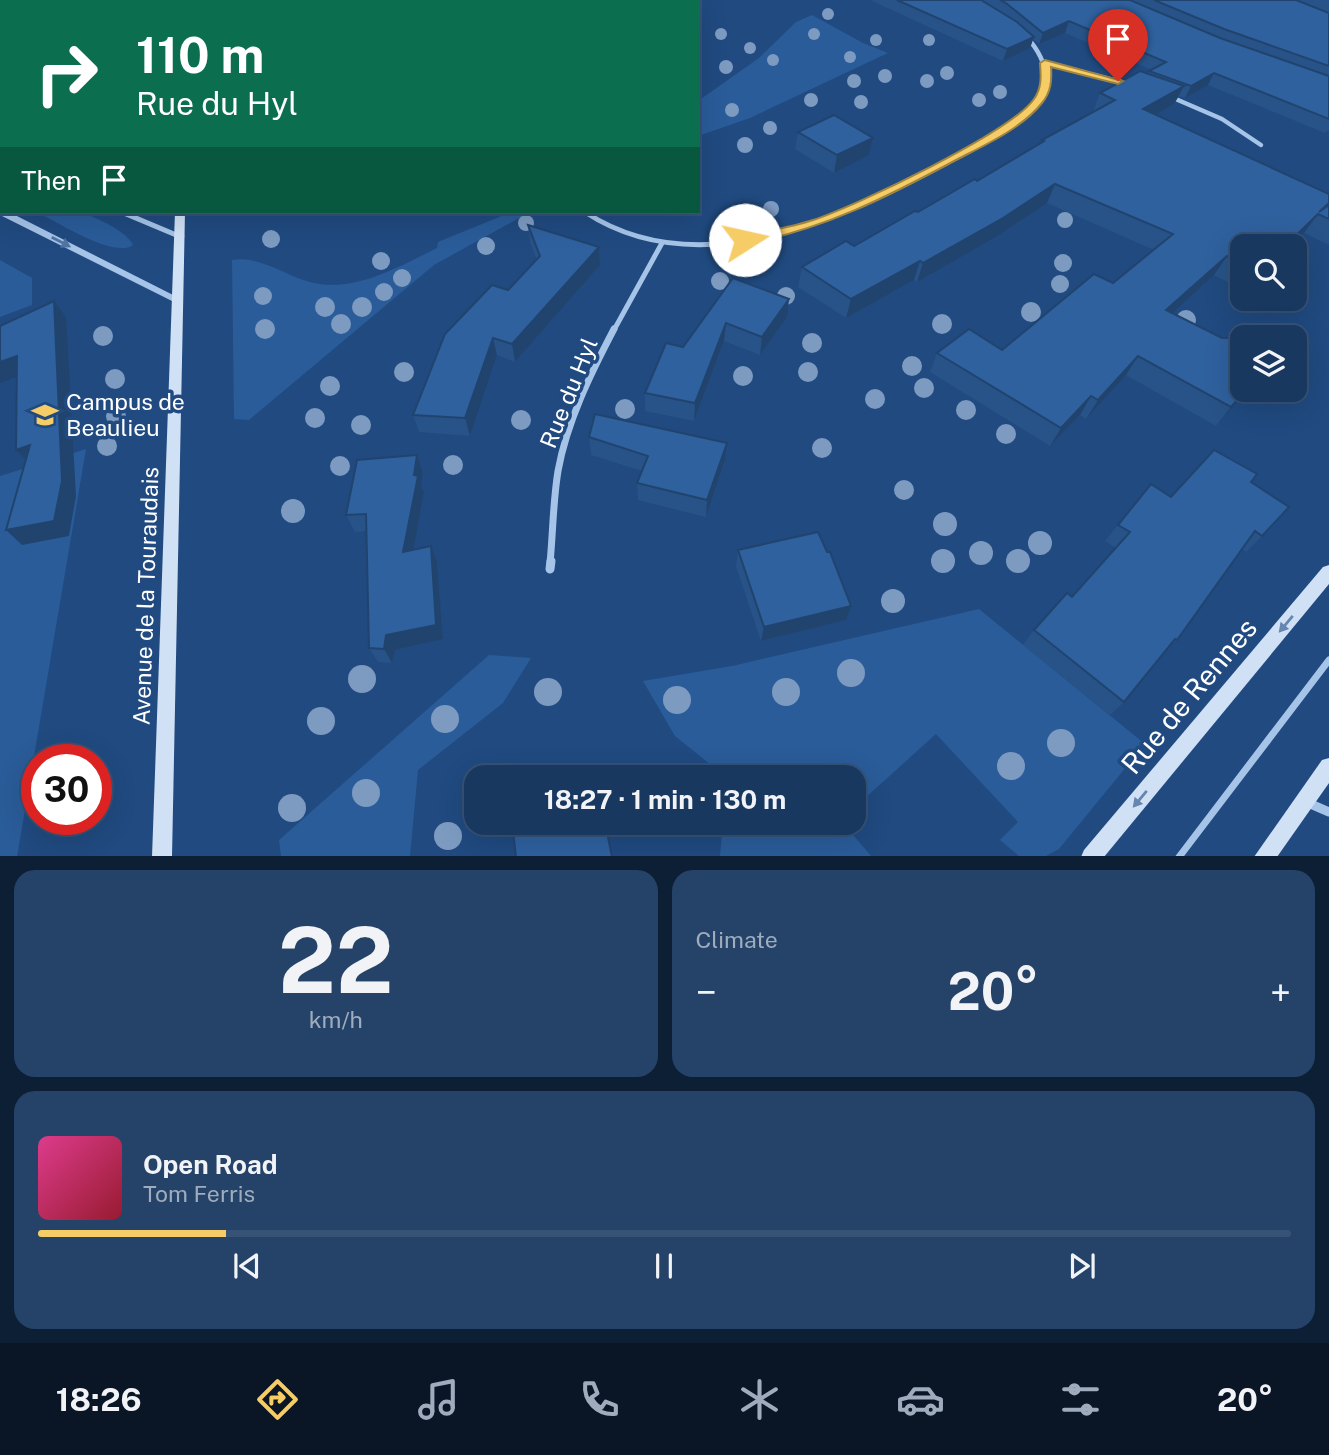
<!DOCTYPE html>
<meta charset="utf-8">
<style>
:root{--surface:#183860;--page:#254369;--text:#f1f3f6;--muted:#9facbd;--line:#365275;--accent:#f5cc66}
body{margin:0;font-family:"Public Sans",sans-serif;background:var(--page);color:var(--text);height:100vh;display:flex;flex-direction:column;font-size:26px;white-space:nowrap}
*{box-sizing:border-box;margin:0}
p{font-size:23px;color:var(--muted)}
.icon{flex:none;width:38px;height:38px;fill:none;stroke:currentColor;stroke-width:2;stroke-linecap:round;stroke-linejoin:round}
.map{position:relative;height:856px;overflow:hidden}
.side{display:flex;flex-direction:column;gap:14px;padding:14px;background:#0d1f35;flex:1}
.side>*{flex:none}
.top-card{position:absolute;left:0px;top:0px;width:700px;height:214px;box-shadow:0 7px 28px #0002,0 0 0 2px var(--line);background:#0b6e4f;color:#fff;overflow:hidden}
.controls{position:absolute;left:1230px;top:234px;display:grid;gap:14px}
.controls a{display:grid;place-items:center;width:77px;height:77px;border-radius:14px;background:var(--surface);box-shadow:0 7px 28px #0002,0 0 0 2px var(--line);font-size:35px}
.speed{position:absolute;left:21px;top:744px;display:flex;gap:14px;font-size:35px;font-weight:700;text-align:center}
.speed>*{display:grid;place-content:center;width:91px;height:91px;border-radius:50%;background:var(--surface);box-shadow:0 7px 28px #0002,0 0 0 2px var(--line);line-height:1}
.speed .limit{border:10px solid #d22;background:#fff;color:#111}
.pin{position:absolute;display:grid;place-items:center;width:60px;height:60px;color:#fff;margin:-72px -30px;border-radius:50% 50% 50% 0;rotate:-45deg;box-shadow:0 0 7px #0007}
.pin .icon{rotate:45deg}
.me{position:absolute;width:77px;margin:-38px;rotate:80deg;stroke-linejoin:round;filter:drop-shadow(0 0 5px #0008)}
.turn{display:flex;align-items:center;gap:24px;height:147px;padding:0 21px;font-size:32px}
.turn .icon{width:91px;height:91px;stroke-width:2.5}
.turn b{display:block;font-size:49px;line-height:60px}
.then{display:flex;align-items:center;height:66px;padding:0 21px;background:#0003;gap:14px;font-size:26px}
.big{font-size:52px;font-weight:700;line-height:1.1}
.side .card{flex:1;display:flex;flex-direction:column;justify-content:center;gap:10px;min-width:0;padding:0 24px;border-radius:21px;background:var(--page)}
.side .dial{align-items:center;gap:0}
.dial b{font-size:91px;line-height:1}
.song{display:flex;align-items:center;gap:21px}
.cover{width:84px;height:84px;border-radius:10px;background:linear-gradient(135deg,hsl(330 70% 55%),hsl(350 70% 35%))}
.played{height:7px;border-radius:4px;background:linear-gradient(90deg,var(--accent) 15%,var(--line) 15%)}
.keys{display:flex;justify-content:space-around;direction:ltr}
.heat{display:flex;justify-content:space-between;align-items:center;font-size:38px;direction:ltr}
.side .tiles{flex:1;display:grid;gap:14px;grid-template-columns:1fr 1fr}
.card:last-child{grid-column:span 2}
.trip{position:absolute;left:464px;top:765px;width:402px;height:70px;border-radius:21px;background:var(--surface);box-shadow:0 7px 28px #0002,0 0 0 2px var(--line);font-weight:700;line-height:70px;text-align:center}
.menu{display:flex;height:112px;justify-content:space-around;align-items:center;background:#0a1626;color:var(--muted)}
.menu .icon{width:49px;height:49px}
.menu .on{color:var(--accent)}
.menu b{font-size:32px;color:var(--text)}
.map>svg:first-child{display:block}
</style>
<div class="map">
<svg width="1329" height="857" viewBox="0 0 1329 857">
<rect width="100%" height="100%" fill="#204a80"/>
<g fill="#2a5c99">
<path d="M812,15L863,43L888,53L750,118L698,136V101L759,58L796,22Z"/>
<path d="M37,212C50,212 64,210 76,212C90,213 128,232 133,245C115,259 57,222 37,212Z"/>
<path d="M511,212H530L434,265L249,420L234,419L232,260C260,255 287,277 314,283C357,292 400,266 437,248L438,242Z"/>
<path d="M0,260L32,278V305L0,317Z"/>
<path d="M86,449L17,857L0,856V476Z"/>
<path d="M979,609L1145,744L1059,849L1046,856H1019L1000,840L1018,822L936,734L854,808V777H726L675,736L643,681L732,666Z"/>
<path d="M489,655L531,658L503,703L418,770L410,856H281L279,840Z"/>
<path d="M723,822L843,823L871,856H720Z"/>
</g>
<g fill="none" stroke-linecap="round" stroke-linejoin="round">
<path stroke="#a5c4e8" stroke-width="7" d="M1179,857L1329,660"/>
<g stroke="#a5c4e8" stroke-width="4.5">
<path d="M647,2L649,0"/>
<path d="M1045,63L1130,84"/>
<path d="M1171,97L1222,119L1261,145"/>
<path d="M975,146C1022,120 1075,91 1026,36"/>
</g>
<g stroke="#a5c4e8" stroke-width="5">
<path d="M585,212C708,293 868,206 979,145"/>
<path d="M614,330L662,243"/>
</g>
<path stroke="#a5c4e8" stroke-width="7" d="M550,563C553,532 553,501 558,471C567,421 591,373 614,329"/>
<g stroke="#a5c4e8" stroke-width="9">
<path d="M550,569L551,561"/>
<path d="M1306,802L1329,812"/>
</g>
<g fill="#a5c4e8" fill-rule="evenodd">
<rect x="0" y="156" width="2" height="6"/>
<path d="M0,208L2,212H9L181,299L176,303L0,215Z"/>
<path d="M115,212H128L185,236L180,239L177,238Z"/>
</g>
<g fill="#d0e1f6" fill-rule="evenodd">
<rect x="182" y="0" width="8" height="2"/>
<path d="M175,212H185L172,857H152Z"/>
<path d="M1329,565V584L1104,857H1081L1084,850L1323,567Z"/>
<path d="M1329,758V783L1277,857H1254L1322,760Z"/>
</g>
</g>
<g fill="#7d9bc1">
<circle cx="828" cy="14" r="6"/>
<circle cx="721" cy="34" r="6"/>
<circle cx="814" cy="34" r="6"/>
<circle cx="876" cy="40" r="6"/>
<circle cx="929" cy="40" r="6"/>
<circle cx="750" cy="48" r="6"/>
<circle cx="850" cy="57" r="6"/>
<circle cx="773" cy="60" r="6"/>
<circle cx="726" cy="67" r="7"/>
<circle cx="947" cy="73" r="7"/>
<circle cx="885" cy="76" r="7"/>
<circle cx="854" cy="81" r="7"/>
<circle cx="927" cy="81" r="7"/>
<circle cx="1000" cy="92" r="7"/>
<circle cx="811" cy="100" r="7"/>
<circle cx="979" cy="100" r="7"/>
<circle cx="861" cy="102" r="7"/>
<circle cx="732" cy="110" r="7"/>
<circle cx="770" cy="128" r="7"/>
<circle cx="745" cy="145" r="8"/>
<circle cx="771" cy="209" r="8"/>
<circle cx="746" cy="211" r="8"/>
<circle cx="1065" cy="220" r="8"/>
<circle cx="526" cy="223" r="8"/>
<circle cx="271" cy="239" r="9"/>
<circle cx="486" cy="246" r="9"/>
<circle cx="381" cy="261" r="9"/>
<circle cx="1063" cy="263" r="9"/>
<circle cx="402" cy="278" r="9"/>
<circle cx="720" cy="281" r="9"/>
<circle cx="1060" cy="284" r="9"/>
<circle cx="384" cy="292" r="9"/>
<circle cx="263" cy="296" r="9"/>
<circle cx="786" cy="296" r="9"/>
<circle cx="325" cy="307" r="10"/>
<circle cx="362" cy="307" r="10"/>
<circle cx="1031" cy="312" r="10"/>
<circle cx="1186" cy="320" r="10"/>
<circle cx="341" cy="324" r="10"/>
<circle cx="942" cy="324" r="10"/>
<circle cx="265" cy="329" r="10"/>
<circle cx="103" cy="336" r="10"/>
<circle cx="812" cy="343" r="10"/>
<circle cx="912" cy="366" r="10"/>
<circle cx="404" cy="372" r="10"/>
<circle cx="808" cy="372" r="10"/>
<circle cx="743" cy="376" r="10"/>
<circle cx="115" cy="379" r="10"/>
<circle cx="330" cy="386" r="10"/>
<circle cx="924" cy="388" r="10"/>
<circle cx="875" cy="399" r="10"/>
<circle cx="625" cy="409" r="10"/>
<circle cx="966" cy="410" r="10"/>
<circle cx="116" cy="416" r="10"/>
<circle cx="315" cy="418" r="10"/>
<circle cx="521" cy="420" r="10"/>
<circle cx="361" cy="425" r="10"/>
<circle cx="1006" cy="434" r="10"/>
<circle cx="107" cy="446" r="10"/>
<circle cx="822" cy="448" r="10"/>
<circle cx="453" cy="465" r="10"/>
<circle cx="340" cy="466" r="10"/>
<circle cx="904" cy="490" r="10"/>
<circle cx="293" cy="511" r="12"/>
<circle cx="945" cy="524" r="12"/>
<circle cx="1040" cy="543" r="12"/>
<circle cx="981" cy="553" r="12"/>
<circle cx="943" cy="561" r="12"/>
<circle cx="1018" cy="561" r="12"/>
<circle cx="893" cy="601" r="12"/>
<circle cx="851" cy="673" r="14"/>
<circle cx="362" cy="679" r="14"/>
<circle cx="548" cy="692" r="14"/>
<circle cx="786" cy="692" r="14"/>
<circle cx="677" cy="700" r="14"/>
<circle cx="445" cy="719" r="14"/>
<circle cx="321" cy="721" r="14"/>
<circle cx="1061" cy="743" r="14"/>
<circle cx="1011" cy="766" r="14"/>
<circle cx="366" cy="793" r="14"/>
<circle cx="292" cy="808" r="14"/>
<circle cx="448" cy="836" r="14"/>
</g>
<g fill="#285388">
<path d="M870,0H1329V130L1325,133L1208,85L1185,98L1179,96L1174,104L1156,115L1329,194V245L1304,233L1242,247V280L1236,286L1214,275L1172,313L1248,390L1216,426L1126,375L1086,419L1080,415L1050,446L930,372L937,353L1002,350L1113,283L1154,250L1047,203L996,237L917,282L914,280L846,318L798,287L802,267L854,246L977,181L1041,142L1042,140L1093,112L1100,93L1148,74L1149,71L1152,70L1065,33L1039,44L1033,39L1030,48L1003,61Z"/>
<path d="M798,132L873,138L869,155L834,173L795,149Z"/>
<path d="M528,225L599,247L600,265L515,362L497,355L470,436L419,432L413,415L508,290L537,260L530,243Z"/>
<path d="M733,278L787,317L760,355L724,341L694,421L645,411V393L683,347Z"/>
<path d="M589,437L725,460L706,517L638,500L637,483L642,471L591,455Z"/>
<path d="M417,455L423,472L421,485L424,492L413,550L431,546L437,562L443,639L395,650L392,663L378,662L369,648L366,531L355,532L346,515Z"/>
<path d="M1251,482L1262,536L1246,552L1242,549L1177,640L1165,651L1124,702L1110,715L1023,645L1034,630L1072,597L1116,548L1105,541L1118,525L1171,497Z"/>
<path d="M738,550L846,620L761,641L736,566Z"/>
</g>
<g fill="#21446f">
<path d="M99,0H115L114,2H98Z"/>
<path d="M1069,21L1065,33L1039,44L1043,33Z"/>
<path d="M1034,37L1030,48L1003,61L1007,49Z"/>
<path d="M1214,73L1208,85L1185,98L1191,86Z"/>
<path d="M0,85L2,88V115L0,116Z"/>
<path d="M1184,86L1174,104L1134,128L1143,109Z"/>
<path d="M873,138L869,155L834,173L837,155Z"/>
<path d="M1055,184L1047,203L996,237L917,282L923,263Z"/>
<path d="M1318,214L1304,233L1290,247H1284Z"/>
<path d="M599,247L600,265L515,362L512,344Z"/>
<path d="M1227,256L1214,275L1154,330L1166,310Z"/>
<path d="M920,261L914,280L846,318L851,299Z"/>
<path d="M789,299L787,317L760,355L762,337Z"/>
<path d="M54,301L66,317L76,496L69,536L22,545L6,530L62,481Z"/>
<path d="M726,323L724,341L694,421L695,403Z"/>
<path d="M493,338L497,355L470,436L465,418Z"/>
<path d="M17,356L30,372L0,383V362Z"/>
<path d="M1138,356L1126,375L1086,419L1098,400Z"/>
<path d="M1246,390H1248L1216,426L1231,407Z"/>
<path d="M1091,396L1080,415L1050,446L1061,428Z"/>
<path d="M727,443L725,460L706,517L707,500Z"/>
<path d="M30,445L31,465L16,450Z"/>
<path d="M417,455L423,472L421,485L424,492L410,568L403,552Z"/>
<path d="M431,546L437,562L443,639L395,650L392,663L384,649L386,635Z"/>
<path d="M851,606L846,620L761,641L764,627Z"/>
</g>
<g fill="#2f619e" stroke="#21446f" stroke-width="2">
<path d="M0,0H99L98,2H2V84H0Z"/>
<path d="M272,0H315L316,2H272Z"/>
<path d="M411,0H510L513,2H414Z"/>
<path d="M897,0H981L1017,22L1034,37L1007,49Z"/>
<path d="M1000,0H1130L1220,38L1329,76V119L1214,73L1191,86L1149,71L1166,62L1069,21L1043,33L1006,3Z"/>
<path d="M1154,0H1296L1329,13V66L1224,29Z"/>
<path d="M1140,71L1184,86L1143,109L1329,194V203L1319,212L1329,205V219L1318,214L1284,247H1242V263L1227,256L1166,310L1222,338H1234L1242,342V390H1246L1231,407L1138,356L1098,400L1091,396L1061,428L937,353L969,329L1002,350L1094,274L1113,283L1173,234L1055,184L1003,218L923,263L920,261L851,299L802,267L846,241L854,246L915,211L918,212L975,179L977,181L1044,141L1042,140L1115,100L1100,93Z"/>
<path d="M834,115L873,138L837,155L798,132Z"/>
<path d="M528,225L599,247L512,344L493,338L465,418L413,415L445,334L492,285L508,290L540,256Z"/>
<path d="M733,278L789,299L762,337L726,323L695,403L645,393L666,343L683,347Z"/>
<path d="M54,301L62,481L54,521L6,530L30,445L16,450L17,356L0,362V326Z"/>
<path d="M595,414L727,443L707,500L637,483L648,456L589,437Z"/>
<path d="M1214,450L1257,474L1251,482L1289,507L1262,536L1255,531L1177,640L1175,639L1124,702L1034,630L1067,593L1072,597L1130,532L1118,525L1151,484L1171,497Z"/>
<path d="M417,455L414,475L418,476L403,552L431,546L436,625L386,635L384,649L369,648L366,514L346,515L357,460Z"/>
<path d="M818,532L827,552H830L851,606L764,627L738,550Z"/>
<path d="M512,822H605L612,857H516Z"/>
</g>
<defs><path id="oneway-solid" d="M-6-.8H1V-3.2L6.5 0L1 3.2V.8H-6Z" transform="scale(1.75)"/></defs>
<use fill="#4f75a4" href="#oneway-solid" transform="translate(61 242) rotate(27)"/>
<g fill="#6686af">
<use href="#oneway-solid" transform="translate(1286 624) rotate(130)"/>
<use href="#oneway-solid" transform="translate(1140 799) rotate(130)"/>
</g>
<path fill="#f5cc66" stroke="#9f8542" stroke-width="2" d="M1045,60L1123,81L1118,84L1051,67C1052,81 1051,92 1042,103C1022,128 987,144 958,159C889,196 823,230 745,244L738,240L740,237C765,231 789,228 813,220C856,206 1011,132 1034,99C1042,88 1041,76 1040,63Z"/>
<defs>
<g id="university-bare" transform="scale(2.1)"><path d="M0-5L7-2L0 1L-7-2ZM-4 1L0 2.5L4 1V4Q0 6-4 4Z" fill="#f5cc66" stroke="#204a80" stroke-width="2.5" paint-order="stroke"/></g>
</defs>
<g fill-rule="evenodd">
<use href="#university-bare" x="45" y="415"/>
</g>
<g text-anchor="middle" stroke-width="7" stroke-linejoin="round" paint-order="stroke">
<g font-size="23" fill="#fff" stroke="#204a80">
<text transform="translate(569 393) rotate(-68)" y="8">Rue du Hyl</text>
<text transform="translate(146 596) rotate(-88)" y="8">Avenue de la Touraudais</text>
</g>
<g font-size="23" fill="#fff" stroke="#204a80" text-anchor="start">
<text x="66" y="410">Campus de<tspan x="66" dy="26">Beaulieu</tspan></text>
</g>
<g font-size="28" fill="#fff" stroke="#204a80">
<text transform="translate(1189 696) rotate(-50)" y="10">Rue de Rennes</text>
</g>
</g>
</svg>
<div class="controls">
<a><svg class="icon" aria-label="search" viewBox="0 0 24 24"><circle cx="10" cy="10" r="6"/><path d="M15 15l6 6"/></svg></a>
<a><svg class="icon" aria-label="layers" viewBox="0 0 24 24"><path d="M12 4l9 5-9 5-9-5zM3 14l9 5 9-5"/></svg></a>
</div>
<div class="speed"><div class="limit">30</div></div>
<div class="pin" style="left:1118px;top:81px;background:#d93025"><svg class="icon" aria-label="arrive" viewBox="0 0 24 24"><path d="M6 21V4h12l-3 4 3 4H6"/></svg></div>
<svg class="me" style="left:745px;top:240px" viewBox="-20 -20 40 40"><circle r="19" fill="#fff"/><path d="M0-13L10 11 0 6-10 11z" fill="#f5cc66"/></svg>
<div class="trip">18:27 · 1 min · 130 m</div>
<div class="top-card">
<div class="turn"><svg class="icon" aria-label="right" viewBox="0 0 24 24"><path d="M7 20v-9h11M14 6l5 5-5 5"/></svg><div><b>110 m</b>Rue du Hyl</div></div>
<div class="then">Then<svg class="icon" aria-label="arrive" viewBox="0 0 24 24"><path d="M6 21V4h12l-3 4 3 4H6"/></svg></div>
</div>
</div>
<section class="side">
<div class="tiles">
<div class="card dial"><b>22</b><p>km/h</p></div>
<div class="card"><p>Climate</p>
<div class="heat"><a>−</a><b class="big">20°</b><a>+</a></div>
</div>
<div class="card">
<div class="song"><i class="cover"></i><div><b>Open Road</b><p>Tom Ferris</p></div></div>
<div class="played"></div>
<div class="keys"><svg class="icon" aria-label="previous" viewBox="0 0 24 24"><path d="M18 5L8 12l10 7zM5 5v14"/></svg><svg class="icon" aria-label="pause" viewBox="0 0 24 24"><path d="M8 5v14M16 5v14"/></svg><svg class="icon" aria-label="next" viewBox="0 0 24 24"><path d="M6 5l10 7-10 7zM19 5v14"/></svg></div>
</div>
</div>
</section>
<nav class="menu">
<b>18:26</b>
<svg class="icon on" aria-label="directions" viewBox="0 0 24 24"><path d="M12 3l9 9-9 9-9-9zM9 14v-3h6M13 9l2 2-2 2"/></svg>
<svg class="icon" aria-label="music" viewBox="0 0 24 24"><path d="M9 18V5l10-2v13"/><circle cx="6" cy="18" r="3"/><circle cx="16" cy="16" r="3"/></svg>
<svg class="icon" aria-label="phone" viewBox="0 0 24 24"><path d="M5 4h4l2 5-3 2q2 4 5 5l2-3 5 2v4C11 20 4 13 5 4z"/></svg>
<svg class="icon" aria-label="climate" viewBox="0 0 24 24"><path d="M12 3v18M4 7l16 10M4 17L20 7"/></svg>
<svg class="icon" aria-label="car" viewBox="0 0 24 24"><path d="M5 17H2v-5l4-1 3-4h7l3 4 3 1v5h-3M9 17h6M6 11h13"/><circle cx="7" cy="17" r="2"/><circle cx="17" cy="17" r="2"/></svg>
<svg class="icon" aria-label="filters" viewBox="0 0 24 24"><path d="M4 7h16M4 17h16"/><circle cx="9" cy="7" r="2"/><circle cx="15" cy="17" r="2"/></svg>
<b>20°</b>
</nav>
